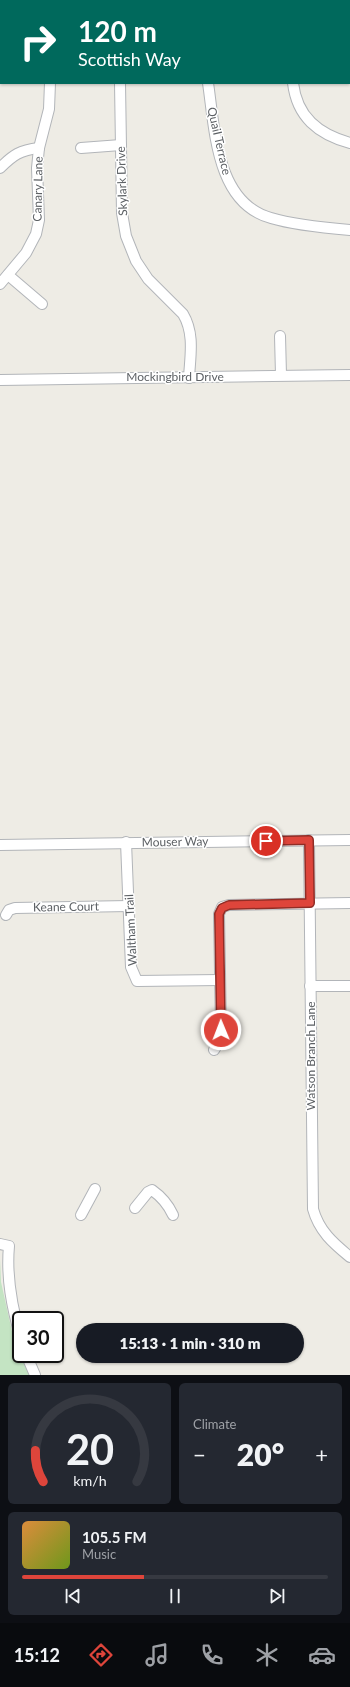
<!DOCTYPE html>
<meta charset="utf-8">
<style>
:root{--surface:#171b24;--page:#242831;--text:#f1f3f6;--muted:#9ea1a6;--line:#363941;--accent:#de453b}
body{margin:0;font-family:Lato,sans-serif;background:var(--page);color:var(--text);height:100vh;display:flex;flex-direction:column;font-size:15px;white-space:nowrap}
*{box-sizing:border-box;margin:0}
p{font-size:13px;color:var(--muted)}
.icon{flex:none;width:22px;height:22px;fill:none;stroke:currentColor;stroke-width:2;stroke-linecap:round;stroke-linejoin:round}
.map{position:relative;height:1375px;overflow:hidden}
.drawer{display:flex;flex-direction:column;gap:8px;padding:8px;background:#0d0f14;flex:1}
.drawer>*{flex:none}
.guide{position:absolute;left:0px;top:0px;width:350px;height:84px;box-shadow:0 1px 3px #0004;background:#00695c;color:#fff;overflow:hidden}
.speed{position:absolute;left:12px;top:1311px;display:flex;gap:8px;font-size:20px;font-weight:700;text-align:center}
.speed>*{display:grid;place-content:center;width:52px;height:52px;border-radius:50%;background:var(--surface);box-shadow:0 1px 3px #0004;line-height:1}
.speed .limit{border:2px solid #111;border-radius:6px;background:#fff;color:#111}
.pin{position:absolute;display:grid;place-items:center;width:34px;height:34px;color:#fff;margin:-17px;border:2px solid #fff;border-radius:50%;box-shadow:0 1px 4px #0007}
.me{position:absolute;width:44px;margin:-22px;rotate:359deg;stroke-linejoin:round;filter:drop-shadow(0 0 3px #0008)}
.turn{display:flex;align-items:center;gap:14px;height:84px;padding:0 12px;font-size:18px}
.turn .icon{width:52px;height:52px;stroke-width:2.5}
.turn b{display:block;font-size:28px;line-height:34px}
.big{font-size:30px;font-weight:800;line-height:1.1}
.drawer .widget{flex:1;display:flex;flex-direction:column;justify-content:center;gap:6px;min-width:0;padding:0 14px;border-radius:6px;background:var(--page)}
.drawer .dial{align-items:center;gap:0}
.dial svg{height:104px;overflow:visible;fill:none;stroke:var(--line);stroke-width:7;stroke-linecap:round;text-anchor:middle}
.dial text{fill:var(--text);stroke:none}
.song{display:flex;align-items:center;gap:12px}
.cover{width:48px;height:48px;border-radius:6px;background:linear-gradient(135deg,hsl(30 70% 55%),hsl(80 70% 35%))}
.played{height:4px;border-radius:2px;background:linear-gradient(90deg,var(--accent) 40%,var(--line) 40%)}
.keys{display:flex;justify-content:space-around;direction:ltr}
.heat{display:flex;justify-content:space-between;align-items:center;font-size:22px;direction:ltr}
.drawer .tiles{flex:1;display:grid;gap:8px;grid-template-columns:1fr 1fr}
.widget:last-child{grid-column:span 2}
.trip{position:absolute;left:76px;top:1323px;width:228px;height:40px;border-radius:20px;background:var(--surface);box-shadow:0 1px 3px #0004;font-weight:800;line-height:40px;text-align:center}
.menu{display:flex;height:64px;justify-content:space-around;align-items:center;background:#090b0e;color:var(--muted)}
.menu .icon{width:28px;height:28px}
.menu .on{color:var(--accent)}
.menu b{font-size:18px;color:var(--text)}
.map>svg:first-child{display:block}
</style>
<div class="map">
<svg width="350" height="1375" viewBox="0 0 350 1375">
<rect width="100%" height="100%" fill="#eeece5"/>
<path fill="#c4e4c3" d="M0,1259L1,1282L13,1336L29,1375H0Z"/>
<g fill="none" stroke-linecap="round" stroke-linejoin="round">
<g stroke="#b2b5b9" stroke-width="12">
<g id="minor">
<path d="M140,0L153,1"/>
<path d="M292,0V1"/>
<path d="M56,1V0"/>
<path d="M122,1V0"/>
<path d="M218,1L260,0"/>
<path d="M0,69H1"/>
<path d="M120,83L122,213L126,236L136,261L148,279L183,314C195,334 190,357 189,378"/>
<path d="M208,83C215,130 216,203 271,218C294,225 326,228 350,230"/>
<path d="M293,83C297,117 318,134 350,143"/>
<path d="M81,148L121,145"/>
<path d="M0,168C13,155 20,150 39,148"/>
<path d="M8,275L42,304"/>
<path d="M0,284L26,253L36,234L39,220L37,168L39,148L49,109L50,83"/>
<path d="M280,336L281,375"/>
<path d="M0,380L350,375"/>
<path d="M309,840L313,1209C319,1231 333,1243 350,1257"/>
<path d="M126,842L131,967L137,981L220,980"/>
<path d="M0,845L350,840"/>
<path d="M6,915L9,910L15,908L129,906"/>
<path d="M310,986H350"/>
<path d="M214,1050L219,1042L221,1030L219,914L222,907L229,905L350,903"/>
<path d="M135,1208L148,1192L152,1190C162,1197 168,1204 173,1215"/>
<path d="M81,1215L95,1189"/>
<path d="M0,1244L9,1246C6,1278 12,1308 21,1339"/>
<path d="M26,1354L35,1375"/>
</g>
</g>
<use href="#minor" stroke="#fff" stroke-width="10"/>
</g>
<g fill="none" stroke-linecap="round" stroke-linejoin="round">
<g stroke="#902d26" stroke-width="10">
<path id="route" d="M221,1030L219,914L222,908L229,905L310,903L309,840L266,841"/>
</g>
<use href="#route" stroke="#de453b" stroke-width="7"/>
</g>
<g text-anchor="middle" stroke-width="3" stroke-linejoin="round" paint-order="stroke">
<g font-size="12" fill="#5d6165" stroke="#fff">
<text transform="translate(219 141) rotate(77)" y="4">Quail Terrace</text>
<text transform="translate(122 181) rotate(-92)" y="4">Skylark Drive</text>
<text transform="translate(38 189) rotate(-89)" y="4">Canary Lane</text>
<text x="175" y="381">Mockingbird Drive</text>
<text transform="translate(175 842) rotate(-1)" y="4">Mouser Way</text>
<text transform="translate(66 907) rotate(-1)" y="4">Keane Court</text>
<text transform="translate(131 930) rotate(-93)" y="4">Waltham Trail</text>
<text transform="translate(311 1056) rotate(-90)" y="4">Watson Branch Lane</text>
</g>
</g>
</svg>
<div class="speed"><div class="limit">30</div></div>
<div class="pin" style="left:266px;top:841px;background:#d93025"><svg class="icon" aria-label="arrive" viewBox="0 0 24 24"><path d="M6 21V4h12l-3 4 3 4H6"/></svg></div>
<svg class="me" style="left:221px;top:1030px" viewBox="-20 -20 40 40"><circle r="17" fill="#de453b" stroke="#fff" stroke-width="3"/><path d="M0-11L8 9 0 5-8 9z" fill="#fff"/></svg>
<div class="trip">15:13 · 1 min · 310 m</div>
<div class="guide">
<div class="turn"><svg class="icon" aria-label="right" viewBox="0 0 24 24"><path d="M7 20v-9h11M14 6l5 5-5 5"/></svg><div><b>120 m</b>Scottish Way</div></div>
</div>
</div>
<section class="drawer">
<div class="tiles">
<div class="widget dial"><svg viewBox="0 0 100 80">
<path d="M14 69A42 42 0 1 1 86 69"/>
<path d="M14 69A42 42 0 0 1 8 45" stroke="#de453b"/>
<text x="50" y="56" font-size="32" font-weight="700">20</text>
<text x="50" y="72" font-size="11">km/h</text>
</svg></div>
<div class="widget"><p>Climate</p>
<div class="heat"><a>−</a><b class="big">20°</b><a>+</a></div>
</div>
<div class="widget">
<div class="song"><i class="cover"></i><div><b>105.5 FM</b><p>Music</p></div></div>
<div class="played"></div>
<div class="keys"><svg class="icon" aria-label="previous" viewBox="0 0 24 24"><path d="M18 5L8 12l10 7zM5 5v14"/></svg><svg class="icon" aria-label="pause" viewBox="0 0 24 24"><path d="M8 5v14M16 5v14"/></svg><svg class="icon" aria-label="next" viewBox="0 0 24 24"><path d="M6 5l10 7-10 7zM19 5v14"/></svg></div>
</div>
</div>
</section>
<nav class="menu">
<b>15:12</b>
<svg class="icon on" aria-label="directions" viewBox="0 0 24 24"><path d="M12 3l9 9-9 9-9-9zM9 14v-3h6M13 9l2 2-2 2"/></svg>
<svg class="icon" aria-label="music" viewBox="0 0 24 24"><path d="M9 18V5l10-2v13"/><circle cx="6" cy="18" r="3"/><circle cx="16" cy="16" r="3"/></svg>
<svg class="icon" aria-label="phone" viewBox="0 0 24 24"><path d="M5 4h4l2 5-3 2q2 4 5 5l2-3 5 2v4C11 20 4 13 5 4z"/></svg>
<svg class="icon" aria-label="climate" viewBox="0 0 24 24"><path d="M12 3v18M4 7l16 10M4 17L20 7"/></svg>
<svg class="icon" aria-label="car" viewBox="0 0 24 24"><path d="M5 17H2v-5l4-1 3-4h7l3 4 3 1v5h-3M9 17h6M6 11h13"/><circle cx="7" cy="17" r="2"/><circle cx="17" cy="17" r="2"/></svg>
</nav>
